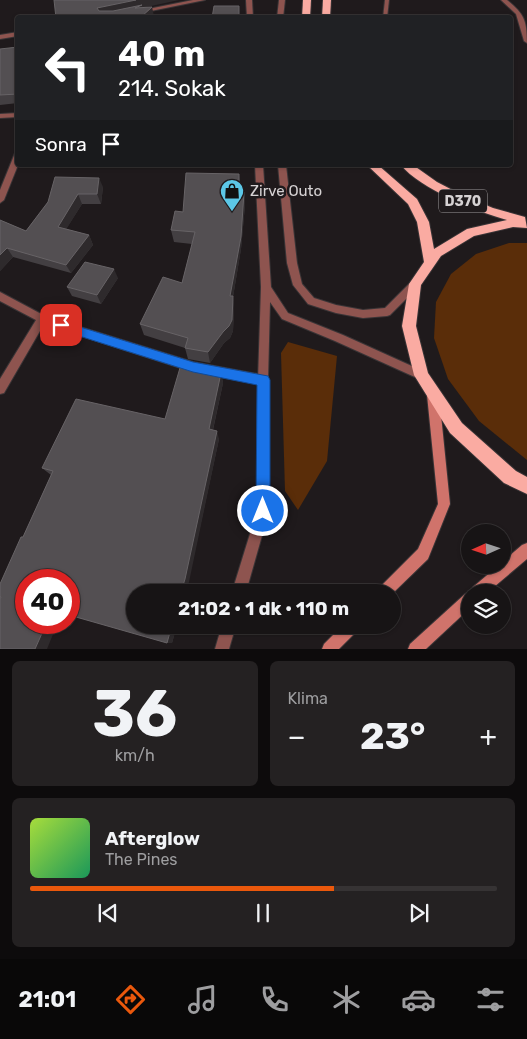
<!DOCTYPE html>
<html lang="tr">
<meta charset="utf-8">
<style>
:root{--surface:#171415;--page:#242122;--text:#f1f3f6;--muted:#9e9ea0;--line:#363334;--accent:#ea580c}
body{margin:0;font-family:Rubik,sans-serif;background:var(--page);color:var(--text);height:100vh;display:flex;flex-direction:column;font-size:19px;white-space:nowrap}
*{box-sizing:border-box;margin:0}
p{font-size:16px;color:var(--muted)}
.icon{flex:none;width:28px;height:28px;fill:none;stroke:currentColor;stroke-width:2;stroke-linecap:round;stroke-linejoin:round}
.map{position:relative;height:649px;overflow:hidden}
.sheet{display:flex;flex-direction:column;gap:12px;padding:12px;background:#0d0b0c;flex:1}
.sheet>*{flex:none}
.guide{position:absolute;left:15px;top:15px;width:498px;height:152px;border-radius:5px;box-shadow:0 1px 4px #0004,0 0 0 1px var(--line);background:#202124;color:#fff;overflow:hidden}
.needle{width:32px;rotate:267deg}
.controls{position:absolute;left:461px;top:524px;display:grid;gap:10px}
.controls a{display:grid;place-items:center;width:50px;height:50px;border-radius:50%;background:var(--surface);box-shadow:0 1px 4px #0004,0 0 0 1px var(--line);font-size:25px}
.speed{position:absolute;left:15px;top:569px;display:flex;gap:10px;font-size:25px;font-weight:700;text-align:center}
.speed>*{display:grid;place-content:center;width:65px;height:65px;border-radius:50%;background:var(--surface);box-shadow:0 1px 4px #0004,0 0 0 1px var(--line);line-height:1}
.speed .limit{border:8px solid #d22;background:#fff;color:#111}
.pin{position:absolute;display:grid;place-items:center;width:42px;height:42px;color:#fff;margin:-21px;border-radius:10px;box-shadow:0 2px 8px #0006}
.me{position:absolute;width:55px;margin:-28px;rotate:0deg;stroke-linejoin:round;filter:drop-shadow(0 0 4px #0008)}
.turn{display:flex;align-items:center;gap:18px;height:105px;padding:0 20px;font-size:22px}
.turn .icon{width:65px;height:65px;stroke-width:2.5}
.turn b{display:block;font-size:35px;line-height:42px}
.then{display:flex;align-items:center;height:48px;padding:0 20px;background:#0003;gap:10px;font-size:19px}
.big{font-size:38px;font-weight:700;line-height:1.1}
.sheet .card{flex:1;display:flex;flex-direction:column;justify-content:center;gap:8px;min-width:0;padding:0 18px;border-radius:8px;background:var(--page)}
.sheet .dial{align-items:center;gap:0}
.dial b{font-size:65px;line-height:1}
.song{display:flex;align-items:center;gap:15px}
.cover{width:60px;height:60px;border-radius:8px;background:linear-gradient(135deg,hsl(80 70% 55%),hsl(150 70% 35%))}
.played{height:5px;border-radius:2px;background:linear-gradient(90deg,var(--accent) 65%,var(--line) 65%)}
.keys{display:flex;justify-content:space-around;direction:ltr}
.heat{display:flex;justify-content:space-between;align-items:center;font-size:28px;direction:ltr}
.sheet .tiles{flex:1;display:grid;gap:12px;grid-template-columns:1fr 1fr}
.card:last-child{grid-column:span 2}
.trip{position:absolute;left:126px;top:584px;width:275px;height:50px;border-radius:25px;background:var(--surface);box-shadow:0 1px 4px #0004,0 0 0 1px var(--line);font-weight:700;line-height:50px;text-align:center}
.tabs{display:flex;height:80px;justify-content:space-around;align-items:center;background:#090808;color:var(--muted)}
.tabs .icon{width:35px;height:35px}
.tabs .selected{color:var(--accent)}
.tabs b{font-size:22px;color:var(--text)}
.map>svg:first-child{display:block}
</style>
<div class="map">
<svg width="527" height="649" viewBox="0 0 527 649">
<rect width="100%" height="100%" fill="#1f1a1c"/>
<g fill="#5a2d09">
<path d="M509,243H527V460L479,421L448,379L434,338L436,302L451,274L476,254Z"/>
<path d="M288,342L337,356L327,461L298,510L285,491L281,353Z"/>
</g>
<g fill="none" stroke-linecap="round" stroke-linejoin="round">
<g stroke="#393436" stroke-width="2">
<path id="service" d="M385,0H389L387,18H383Z"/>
</g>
<g stroke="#393436" stroke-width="2">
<g id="minor">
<path d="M193,0H205L141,13L138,11Z"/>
<path d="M501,0H507C524,14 527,20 527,43L524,41L516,14Z"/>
<path d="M18,32V36L0,39V35Z"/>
<path d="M18,113V117L0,118V114Z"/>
<path d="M15,153H18V165L4,200L0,203V190Z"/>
<path d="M0,292L45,316L193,362L263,375L267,377L268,380L267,383L263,385L193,372L44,324L4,393L0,394V379L36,320L0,301Z"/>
</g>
</g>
<g stroke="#393436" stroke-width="2">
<g id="tertiary">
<path d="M246,0H252L253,18H247Z"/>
<path d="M279,0H285L283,18H277Z"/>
<path d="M255,165H263L271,287L288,313L343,335L425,372L426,375L425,378L421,380L417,378L335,341L282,319L270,302L268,380L269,511L246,592H232L257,511L258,380L261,287Z"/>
<path d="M278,165H286L297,263L302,284L314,298L336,305L363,310L385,308L412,281H418L420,284L418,287L390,315L387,316L363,318L336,313L308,304L293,285L287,263Z"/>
<path d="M222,625H236L229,649H215Z"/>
</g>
</g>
<g stroke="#393436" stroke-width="2">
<g id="secondary">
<path d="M433,390L437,391L439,395L450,504L428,559L392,594V592H378L380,587L418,549L438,504L427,395L429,391Z"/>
<path d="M527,543V559L488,592H471L473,587L499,565H502V562L522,545Z"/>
<path d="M470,592V608L426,649H408L410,644L465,594Z"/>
<path d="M343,625H360L358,630L339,649H322L324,644Z"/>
</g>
</g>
<g stroke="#393436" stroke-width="2">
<g id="trunk">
<path d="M303,0H311L310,18H302Z"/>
<path d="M323,0H331L330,18H322Z"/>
<path d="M367,165H378L417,199L429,222L434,249L467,229L507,220C478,212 420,189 401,165H413L437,182L464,196L493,208L525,217L527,228L513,227L474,236L441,256L421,285L416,326L428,373L462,423L516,471L527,477V494L504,483L450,433L414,375L402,326L409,284L424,262L417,222L408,204Z"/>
</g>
</g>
<use href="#service" fill="#8e544f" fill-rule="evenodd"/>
<use href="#minor" fill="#8e544f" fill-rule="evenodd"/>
<use href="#tertiary" fill="#8e544f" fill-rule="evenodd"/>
<use href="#secondary" fill="#d0736b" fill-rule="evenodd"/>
<use href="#trunk" fill="#faaba2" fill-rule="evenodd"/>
</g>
<g fill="#433f42">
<path d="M18,47V103L0,105V49Z"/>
<path d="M239,174L240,192H244L245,205L241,249L233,297L234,308L233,331L230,338L224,343L210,363L188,359L185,348L144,335L140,324L182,283L192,244L174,242L171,230L183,212Z"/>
<path d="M103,187L101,204H82L66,229L89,235L93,245L71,273L13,257L0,271V220L26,231L48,202Z"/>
<path d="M118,278L101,304L72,296L67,287Z"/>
<path d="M199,365L200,369L221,373L223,383L213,430L219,439L186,592H135V625H177L172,643L69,615L23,537L51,475L42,468L165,419Z"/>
</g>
<g fill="#2e2a2c">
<path d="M136,0H179L100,17L97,8Z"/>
<path d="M152,7L154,16L152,18H140Z"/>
<path d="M99,178L103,187L101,204L97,194Z"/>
<path d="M244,192L245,205L241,249L233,297L234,308L233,331L230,338L224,343L210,363L208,352L230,296Z"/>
<path d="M78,194L82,204L62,236L58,227Z"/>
<path d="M89,235L93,245L71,273L66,265Z"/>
<path d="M7,248L13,257L0,271V255Z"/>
<path d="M114,269L118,278L101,304L97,295Z"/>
<path d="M221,373L223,383L211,438L209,429Z"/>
<path d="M217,431L219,439L189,582L186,592H181Z"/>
<path d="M47,622H58L47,649H35Z"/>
<path d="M172,625H177L172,643H167Z"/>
</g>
<g fill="#534f52" stroke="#676366">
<path d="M54,0H136L97,8L99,11H113L142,5L135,8L152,7L140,18H56Z"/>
<path d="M214,6H239V18H212Z"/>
<path d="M18,47V94L0,95V49Z"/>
<path d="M186,173L239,174V192H244L241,237L230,296H233L232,320L229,326L223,332L208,352L185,348L188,338L140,324L163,277L182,283L195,232L171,230L175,211L183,212Z"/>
<path d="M55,177L99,178L97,194H78L58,227L89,235L66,265L7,248L0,255V220L26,231L48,202Z"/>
<path d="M85,262L114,269L97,295L67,287Z"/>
<path d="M182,361L199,365L196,369L221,373L209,429L217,431L185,579L181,592H135V625H172L167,643L69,615V580H26V622H47L35,649H0V599L1,597H0V584L21,537H23L53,471L42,468L76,399L165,419Z"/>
</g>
<path fill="#1a73e8" stroke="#114b97" d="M61,321L193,362L268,376L270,380V511L268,516L263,518L258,516L256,511L257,385L193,372L57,329L55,325L57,322Z"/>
<defs>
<g id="shop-pin" transform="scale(1.25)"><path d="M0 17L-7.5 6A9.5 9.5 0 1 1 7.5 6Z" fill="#5cc7e7" stroke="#1f1a1c"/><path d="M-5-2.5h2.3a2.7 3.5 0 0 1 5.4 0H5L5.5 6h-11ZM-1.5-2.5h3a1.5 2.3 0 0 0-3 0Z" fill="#111"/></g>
</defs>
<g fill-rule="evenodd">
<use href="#shop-pin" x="232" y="191"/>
</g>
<g text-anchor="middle" stroke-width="5" stroke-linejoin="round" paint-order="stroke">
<rect fill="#1f1a1c" stroke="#9f9b9c" stroke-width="1" x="439" y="189.5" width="48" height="23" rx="4"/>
<g font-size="14" font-weight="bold" fill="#d6d2d3">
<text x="463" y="206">D370</text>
</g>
<g font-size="15" fill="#d6d2d3" stroke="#1f1a1c" text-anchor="start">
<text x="250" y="196">Zirve Outo</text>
</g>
</g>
</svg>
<div class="controls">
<a><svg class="needle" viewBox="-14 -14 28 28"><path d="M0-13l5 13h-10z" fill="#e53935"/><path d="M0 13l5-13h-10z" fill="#9e9ea0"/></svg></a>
<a><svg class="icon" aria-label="layers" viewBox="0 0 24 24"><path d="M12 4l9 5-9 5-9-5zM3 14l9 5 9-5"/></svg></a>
</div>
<div class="speed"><div class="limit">40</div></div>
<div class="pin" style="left:61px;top:325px;background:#d93025"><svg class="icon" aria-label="arrive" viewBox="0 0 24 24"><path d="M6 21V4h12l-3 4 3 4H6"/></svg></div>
<svg class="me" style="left:263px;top:511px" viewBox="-20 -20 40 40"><circle r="17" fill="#1a73e8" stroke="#fff" stroke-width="3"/><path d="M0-11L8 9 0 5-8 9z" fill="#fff"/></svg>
<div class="trip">21:02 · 1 dk · 110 m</div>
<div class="guide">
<div class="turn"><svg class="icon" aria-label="left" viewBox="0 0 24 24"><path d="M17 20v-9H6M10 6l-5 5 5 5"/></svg><div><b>40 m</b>214. Sokak</div></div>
<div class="then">Sonra<svg class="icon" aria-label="arrive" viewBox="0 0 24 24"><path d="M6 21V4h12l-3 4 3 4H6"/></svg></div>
</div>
</div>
<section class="sheet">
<div class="tiles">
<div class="card dial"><b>36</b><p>km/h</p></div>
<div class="card"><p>Klima</p>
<div class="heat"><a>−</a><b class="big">23°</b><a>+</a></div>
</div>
<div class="card">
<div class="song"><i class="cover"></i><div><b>Afterglow</b><p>The Pines</p></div></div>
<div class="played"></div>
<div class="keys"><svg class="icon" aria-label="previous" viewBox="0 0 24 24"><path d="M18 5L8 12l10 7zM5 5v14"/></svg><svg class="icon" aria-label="pause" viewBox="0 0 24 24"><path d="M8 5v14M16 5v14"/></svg><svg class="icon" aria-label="next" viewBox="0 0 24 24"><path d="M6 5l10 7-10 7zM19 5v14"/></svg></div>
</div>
</div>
</section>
<nav class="tabs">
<b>21:01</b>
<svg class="icon selected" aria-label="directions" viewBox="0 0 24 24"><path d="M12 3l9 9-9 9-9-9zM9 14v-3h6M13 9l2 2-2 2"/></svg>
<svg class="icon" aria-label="music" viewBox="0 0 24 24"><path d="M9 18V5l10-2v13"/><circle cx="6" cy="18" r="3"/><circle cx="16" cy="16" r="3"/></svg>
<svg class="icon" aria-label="phone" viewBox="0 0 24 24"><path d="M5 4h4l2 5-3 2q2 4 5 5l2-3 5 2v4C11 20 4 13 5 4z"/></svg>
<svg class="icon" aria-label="climate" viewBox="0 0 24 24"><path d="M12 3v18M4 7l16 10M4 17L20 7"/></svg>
<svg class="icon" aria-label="car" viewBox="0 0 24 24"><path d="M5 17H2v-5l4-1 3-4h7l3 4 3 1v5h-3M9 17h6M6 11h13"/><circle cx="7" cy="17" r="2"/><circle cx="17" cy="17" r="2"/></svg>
<svg class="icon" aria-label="filters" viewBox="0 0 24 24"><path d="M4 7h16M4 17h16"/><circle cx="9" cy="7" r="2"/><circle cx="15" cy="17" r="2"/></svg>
</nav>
